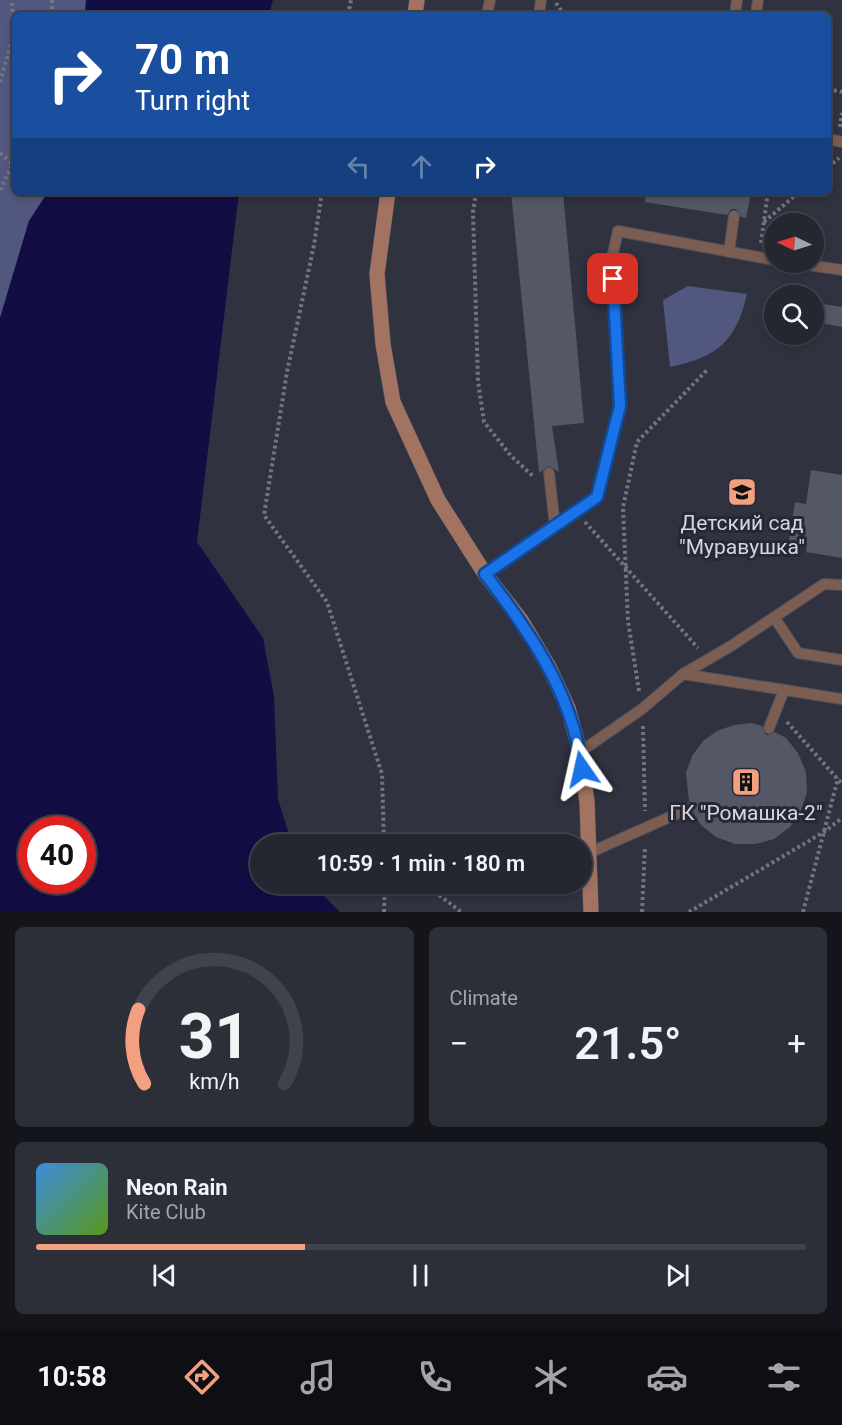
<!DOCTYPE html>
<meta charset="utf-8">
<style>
:root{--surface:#242630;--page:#2c2e38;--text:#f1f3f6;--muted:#a3a5ab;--line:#41434c;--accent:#f2a080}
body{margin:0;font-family:Roboto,sans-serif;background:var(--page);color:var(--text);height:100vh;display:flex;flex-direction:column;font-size:22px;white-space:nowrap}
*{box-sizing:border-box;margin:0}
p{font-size:20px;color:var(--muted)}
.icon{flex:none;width:33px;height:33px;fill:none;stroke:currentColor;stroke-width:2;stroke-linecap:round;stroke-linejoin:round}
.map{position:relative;height:912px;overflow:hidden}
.side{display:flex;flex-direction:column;gap:15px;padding:15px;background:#14151a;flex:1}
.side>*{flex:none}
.top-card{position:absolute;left:12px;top:12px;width:819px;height:183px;border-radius:9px;box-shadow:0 3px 9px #0003,0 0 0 2px var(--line);background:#1a4fa0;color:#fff;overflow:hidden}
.needle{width:39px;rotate:274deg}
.tools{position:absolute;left:764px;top:213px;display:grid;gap:12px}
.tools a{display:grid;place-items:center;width:60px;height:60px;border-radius:50%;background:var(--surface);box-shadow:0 3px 9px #0003,0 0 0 2px var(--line);font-size:30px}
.speed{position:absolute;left:18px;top:816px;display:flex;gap:12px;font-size:30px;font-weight:700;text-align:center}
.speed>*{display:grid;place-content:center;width:78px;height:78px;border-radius:50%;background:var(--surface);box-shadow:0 3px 9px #0003,0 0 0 2px var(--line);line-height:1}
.speed .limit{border:9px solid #d22;background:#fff;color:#111}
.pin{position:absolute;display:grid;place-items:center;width:51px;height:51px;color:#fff;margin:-26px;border-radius:12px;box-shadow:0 3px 9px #0006}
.me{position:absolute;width:66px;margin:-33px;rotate:349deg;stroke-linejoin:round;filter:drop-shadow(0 0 4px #0008)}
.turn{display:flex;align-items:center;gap:21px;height:126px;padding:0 24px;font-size:27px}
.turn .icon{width:78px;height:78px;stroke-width:2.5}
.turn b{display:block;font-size:42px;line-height:51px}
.lanes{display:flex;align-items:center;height:57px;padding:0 24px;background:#0003;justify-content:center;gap:30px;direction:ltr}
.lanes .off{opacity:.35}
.big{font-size:45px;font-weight:600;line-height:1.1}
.side .widget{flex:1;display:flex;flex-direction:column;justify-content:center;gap:9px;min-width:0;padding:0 21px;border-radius:9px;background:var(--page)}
.side .dial{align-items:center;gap:0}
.dial svg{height:156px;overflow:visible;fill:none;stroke:var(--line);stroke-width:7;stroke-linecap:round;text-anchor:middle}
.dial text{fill:var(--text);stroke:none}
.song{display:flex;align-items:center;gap:18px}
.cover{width:72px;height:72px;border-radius:9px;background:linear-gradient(135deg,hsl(210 70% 55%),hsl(90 70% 35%))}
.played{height:6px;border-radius:3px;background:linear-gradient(90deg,var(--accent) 35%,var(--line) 35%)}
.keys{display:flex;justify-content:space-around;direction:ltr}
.heat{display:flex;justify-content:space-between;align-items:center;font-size:33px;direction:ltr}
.side .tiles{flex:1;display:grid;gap:15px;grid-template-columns:1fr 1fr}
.widget:last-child{grid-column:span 2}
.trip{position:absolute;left:250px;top:834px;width:342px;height:60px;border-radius:30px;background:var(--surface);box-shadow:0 3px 9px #0003,0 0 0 2px var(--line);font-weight:600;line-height:60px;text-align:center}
.dock{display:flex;height:96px;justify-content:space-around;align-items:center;background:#0e0f13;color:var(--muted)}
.dock .icon{width:42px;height:42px}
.dock .on{color:var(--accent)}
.dock b{font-size:27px;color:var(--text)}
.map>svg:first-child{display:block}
</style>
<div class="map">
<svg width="842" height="912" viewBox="0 0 842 912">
<rect width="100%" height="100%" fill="#303240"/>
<g fill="#51577e">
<path d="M0,0H86L85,15H15V192H48L29,221L0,318Z"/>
<path d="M688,286L747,294C736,342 717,357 670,367L663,300Z"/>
</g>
<g fill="#120e44" fill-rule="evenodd">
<path d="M86,0H273L269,15H85Z"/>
<path d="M48,192H239L197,542L263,638L274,696L278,799L292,844H261V884H312L340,912H0V318L29,221ZM32,830H82V880H32Z"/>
</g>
<g fill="#545766">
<path d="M511,192H563L584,423L552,426L559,472L549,466L539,473Z"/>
<path d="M646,192H751L746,218L741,217L736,209H731L727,215L645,202Z"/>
<path d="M823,304L842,307V327L821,323Z"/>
<path d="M811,470L842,475V558L806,552L807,543L789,540L795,502L806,504Z"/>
<path d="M752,723L762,726L766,735L775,732L786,738L798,753L806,772L807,792L801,810L790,827L774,839L755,844H735L716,837L701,825L694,814L697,804L689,801L686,773L692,756L703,741L717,731L734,725Z"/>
</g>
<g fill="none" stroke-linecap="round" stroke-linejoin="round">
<g stroke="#4e505d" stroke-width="12">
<g id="lane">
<path d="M487,15L490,0"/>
<path d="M539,15L541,0"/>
<path d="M735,15L737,0"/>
<path d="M756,15L758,0"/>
<path d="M828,139L842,142"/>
<path d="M729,252L734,216"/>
<path d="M789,262L842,270"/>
<path d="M549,473L555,526"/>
<path d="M485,574L597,497L620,406L612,258L618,231L774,260"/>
<path d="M774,617L798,653L842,660"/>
<path d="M683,674L731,646L824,584L842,585"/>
<path d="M769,728L784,690"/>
<path d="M580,752L642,709L683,674L842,699"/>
<path d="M591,852L690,808"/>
</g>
</g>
<g stroke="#4e505d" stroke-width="16">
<g id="secondary">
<path d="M415,15L417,0"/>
<path d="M388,192L377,274L383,344L393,402L438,500L485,574L521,620L549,667L568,708L580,752L587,802L591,912"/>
</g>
</g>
<g stroke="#727480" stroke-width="4" stroke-dasharray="3 3" stroke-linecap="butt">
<path d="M556,3L564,15"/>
<path d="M52,15V0"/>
<path d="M348,15L351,0"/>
<path d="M0,82L13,37L12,0"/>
<path d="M828,89L842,92"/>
<path d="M840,127L842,113"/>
<path d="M0,153L12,163"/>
<path d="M828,167L839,158"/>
<path d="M0,190L15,159"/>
<path d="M322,192L314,245L287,372L264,515L327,602L382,774L384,844"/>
<path d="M476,192L473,212L478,381L484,422L511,456L534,477"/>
<path d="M764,222L799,192"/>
<path d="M761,243L768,192"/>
<path d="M585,522L698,648"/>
<path d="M639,691L628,621L623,507L637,442L708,369"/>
<path d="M787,722L842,784"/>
<path d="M643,726L645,811"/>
<path d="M425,884L461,912"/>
<path d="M384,912L385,884"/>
<path d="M642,912L645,846"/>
<path d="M689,912L824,832L842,818"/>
<path d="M803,912L838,778"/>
</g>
<use href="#lane" stroke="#7b5d51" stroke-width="10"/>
<use href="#secondary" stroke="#a27361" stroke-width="15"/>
</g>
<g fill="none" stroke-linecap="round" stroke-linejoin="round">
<g stroke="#114b97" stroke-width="15">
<path id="route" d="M582,769C573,694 530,632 485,574L597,497L620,406L613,279"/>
</g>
<use href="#route" stroke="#1a73e8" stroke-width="10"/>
</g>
<defs>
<g id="school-square" transform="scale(1.5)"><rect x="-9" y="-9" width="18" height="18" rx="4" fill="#f2a080" stroke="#262836"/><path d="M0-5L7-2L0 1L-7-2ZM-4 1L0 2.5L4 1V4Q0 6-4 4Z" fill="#111"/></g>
<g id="building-square" transform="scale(1.5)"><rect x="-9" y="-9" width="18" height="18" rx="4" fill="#f2a080" stroke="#262836"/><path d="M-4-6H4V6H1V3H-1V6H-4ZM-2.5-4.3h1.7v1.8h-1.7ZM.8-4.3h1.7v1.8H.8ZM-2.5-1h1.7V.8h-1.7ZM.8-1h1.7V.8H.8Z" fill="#111"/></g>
</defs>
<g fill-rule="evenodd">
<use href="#school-square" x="742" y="492"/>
<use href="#building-square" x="746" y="782"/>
</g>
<g text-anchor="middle" stroke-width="6" stroke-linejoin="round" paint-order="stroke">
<g font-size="21" fill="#d5d7e0" stroke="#262836">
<text x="742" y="530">Детский сад<tspan x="742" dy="24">"Муравушка"</tspan></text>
<text x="746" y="820">ГК "Ромашка-2"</text>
</g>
</g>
</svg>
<div class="tools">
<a><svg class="needle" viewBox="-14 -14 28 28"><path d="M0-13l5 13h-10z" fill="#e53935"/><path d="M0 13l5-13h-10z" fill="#a3a5ab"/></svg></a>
<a><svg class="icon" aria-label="search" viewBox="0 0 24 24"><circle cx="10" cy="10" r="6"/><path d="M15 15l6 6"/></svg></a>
</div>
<div class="speed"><div class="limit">40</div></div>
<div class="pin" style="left:613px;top:279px;background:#d93025"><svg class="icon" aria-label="arrive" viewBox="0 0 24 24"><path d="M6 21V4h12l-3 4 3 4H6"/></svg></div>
<svg class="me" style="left:582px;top:769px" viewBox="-20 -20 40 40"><path d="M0-17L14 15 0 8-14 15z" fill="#1a73e8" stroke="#fff" stroke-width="4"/></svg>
<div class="trip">10:59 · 1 min · 180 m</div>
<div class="top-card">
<div class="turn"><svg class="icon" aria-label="right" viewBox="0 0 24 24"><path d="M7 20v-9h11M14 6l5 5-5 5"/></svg><div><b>70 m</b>Turn right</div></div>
<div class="lanes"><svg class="icon off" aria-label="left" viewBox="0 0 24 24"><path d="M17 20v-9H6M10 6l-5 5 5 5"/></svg><svg class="icon off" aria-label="ahead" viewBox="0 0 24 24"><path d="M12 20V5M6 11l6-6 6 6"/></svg><svg class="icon" aria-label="right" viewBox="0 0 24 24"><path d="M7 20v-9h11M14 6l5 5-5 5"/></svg></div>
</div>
</div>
<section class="side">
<div class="tiles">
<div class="widget dial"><svg viewBox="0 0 100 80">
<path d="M14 69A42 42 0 1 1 86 69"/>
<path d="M14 69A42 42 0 0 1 11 31" stroke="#f2a080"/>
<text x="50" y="56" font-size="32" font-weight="700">31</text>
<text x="50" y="72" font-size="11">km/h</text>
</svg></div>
<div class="widget"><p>Climate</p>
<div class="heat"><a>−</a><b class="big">21.5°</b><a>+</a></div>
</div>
<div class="widget">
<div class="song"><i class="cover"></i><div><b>Neon Rain</b><p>Kite Club</p></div></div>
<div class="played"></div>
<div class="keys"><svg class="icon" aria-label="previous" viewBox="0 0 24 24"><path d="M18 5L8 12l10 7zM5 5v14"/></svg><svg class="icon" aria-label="pause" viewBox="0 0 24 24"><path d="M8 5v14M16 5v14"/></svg><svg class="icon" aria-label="next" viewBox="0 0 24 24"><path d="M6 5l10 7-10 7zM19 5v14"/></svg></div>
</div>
</div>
</section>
<nav class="dock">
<b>10:58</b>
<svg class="icon on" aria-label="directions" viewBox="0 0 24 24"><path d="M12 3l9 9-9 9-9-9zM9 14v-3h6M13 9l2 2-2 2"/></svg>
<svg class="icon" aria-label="music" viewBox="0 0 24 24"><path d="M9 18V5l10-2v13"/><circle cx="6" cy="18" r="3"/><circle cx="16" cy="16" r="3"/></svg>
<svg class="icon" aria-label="phone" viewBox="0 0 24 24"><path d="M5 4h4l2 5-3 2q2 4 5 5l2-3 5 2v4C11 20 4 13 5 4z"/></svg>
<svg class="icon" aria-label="climate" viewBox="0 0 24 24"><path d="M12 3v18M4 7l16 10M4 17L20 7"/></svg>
<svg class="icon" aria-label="car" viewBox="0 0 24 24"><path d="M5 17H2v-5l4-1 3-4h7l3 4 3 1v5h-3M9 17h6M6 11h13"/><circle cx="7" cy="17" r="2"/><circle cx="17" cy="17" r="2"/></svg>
<svg class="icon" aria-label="filters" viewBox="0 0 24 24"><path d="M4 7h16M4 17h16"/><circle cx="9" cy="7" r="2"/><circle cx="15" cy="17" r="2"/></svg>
</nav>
